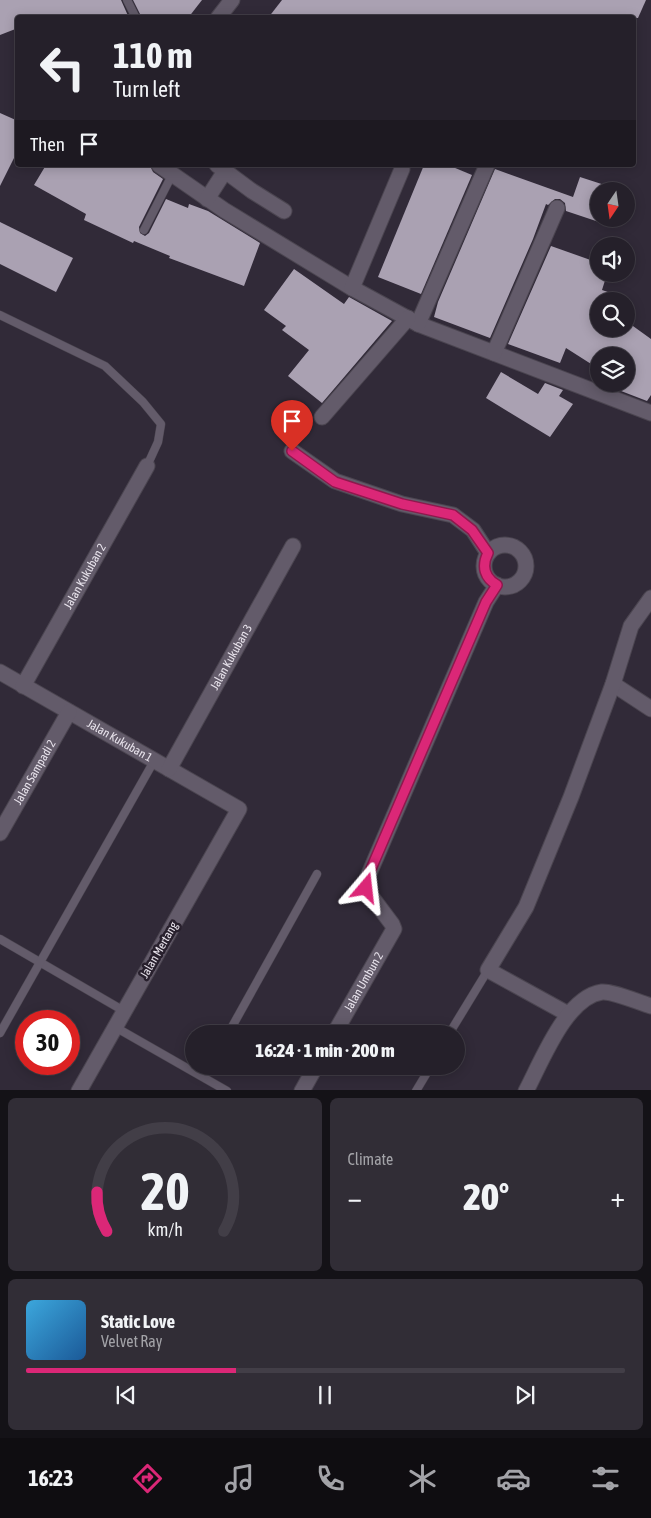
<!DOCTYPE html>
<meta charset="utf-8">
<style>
:root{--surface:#25202a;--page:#312d36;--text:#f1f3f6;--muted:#a3a3a8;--line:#423e47;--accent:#db2777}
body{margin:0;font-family:"Asap Condensed",sans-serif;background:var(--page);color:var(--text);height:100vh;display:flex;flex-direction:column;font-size:19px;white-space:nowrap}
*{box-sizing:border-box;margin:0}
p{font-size:16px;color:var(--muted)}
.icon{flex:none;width:28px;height:28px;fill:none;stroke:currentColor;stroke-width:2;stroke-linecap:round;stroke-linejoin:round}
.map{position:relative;height:1090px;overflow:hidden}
.details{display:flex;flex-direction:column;gap:8px;padding:8px;background:#141217;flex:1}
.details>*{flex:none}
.top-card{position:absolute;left:15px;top:15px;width:621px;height:152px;border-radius:5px;box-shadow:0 2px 12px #0003,0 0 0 1px var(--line);background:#25202a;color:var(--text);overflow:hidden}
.needle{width:32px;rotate:193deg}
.fabs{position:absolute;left:590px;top:182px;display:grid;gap:10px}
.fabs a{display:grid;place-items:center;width:45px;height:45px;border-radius:50%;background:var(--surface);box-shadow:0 2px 12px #0003,0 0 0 1px var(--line);font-size:25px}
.speed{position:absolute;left:15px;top:1010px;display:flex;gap:10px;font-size:25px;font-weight:700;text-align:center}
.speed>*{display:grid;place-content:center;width:65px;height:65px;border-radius:50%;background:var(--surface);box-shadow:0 2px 12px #0003,0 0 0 1px var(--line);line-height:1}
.speed .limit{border:8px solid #d22;background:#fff;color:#111}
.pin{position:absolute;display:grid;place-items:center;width:42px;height:42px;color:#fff;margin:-51px -21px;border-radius:50% 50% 50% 0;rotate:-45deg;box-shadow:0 0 5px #0007}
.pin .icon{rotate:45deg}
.me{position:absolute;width:55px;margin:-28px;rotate:17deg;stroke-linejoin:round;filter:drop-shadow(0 0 4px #0008)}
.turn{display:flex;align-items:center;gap:18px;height:105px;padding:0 15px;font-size:22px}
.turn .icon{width:65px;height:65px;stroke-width:2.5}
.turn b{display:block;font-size:35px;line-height:42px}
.then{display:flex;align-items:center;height:48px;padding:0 15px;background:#0003;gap:10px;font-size:19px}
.big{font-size:38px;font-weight:800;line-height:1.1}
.details .tile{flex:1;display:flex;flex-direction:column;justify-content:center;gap:8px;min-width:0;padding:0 18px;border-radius:8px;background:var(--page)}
.details .dial{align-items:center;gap:0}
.dial svg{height:130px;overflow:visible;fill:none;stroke:var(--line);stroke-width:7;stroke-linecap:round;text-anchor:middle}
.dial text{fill:var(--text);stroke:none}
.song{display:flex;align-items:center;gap:15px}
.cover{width:60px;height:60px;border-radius:8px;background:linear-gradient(135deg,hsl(200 70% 55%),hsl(210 70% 35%))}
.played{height:5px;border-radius:2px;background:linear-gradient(90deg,var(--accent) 35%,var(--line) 35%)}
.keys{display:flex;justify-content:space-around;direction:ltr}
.heat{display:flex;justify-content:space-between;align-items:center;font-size:28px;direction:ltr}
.details .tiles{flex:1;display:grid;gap:8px;grid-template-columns:1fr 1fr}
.tile:last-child{grid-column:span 2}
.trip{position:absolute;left:185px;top:1025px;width:280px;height:50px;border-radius:25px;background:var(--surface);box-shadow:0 2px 12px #0003,0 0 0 1px var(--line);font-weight:800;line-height:50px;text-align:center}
.tabs{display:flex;height:80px;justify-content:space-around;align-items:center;background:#0f0d11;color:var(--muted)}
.tabs .icon{width:35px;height:35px}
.tabs .current{color:var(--accent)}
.tabs b{font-size:22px;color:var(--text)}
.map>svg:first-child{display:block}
</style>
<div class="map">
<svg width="651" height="1091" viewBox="0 0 651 1091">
<rect width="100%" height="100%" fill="#312a38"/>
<g fill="#aaa1b2">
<path d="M0,0H121L129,18H18V28L0,35Z"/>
<path d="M133,0H202L188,18H142Z"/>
<path d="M282,0H646L638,18H268Z"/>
<path d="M0,113L18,121V150L0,186Z"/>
<path d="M46,165H150L153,172L163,179L139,227L140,233L145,236L149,233L166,199L188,208L189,204L208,211L260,243L244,286L169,258L170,256L134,241L133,243L84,220L86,214L34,185Z"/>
<path d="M424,165H448L472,175L421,294L378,277Z"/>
<path d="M495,169L573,197L580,177L617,189L616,191H599V219H607L605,224L566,211L565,203L560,199H555L548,205L546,204L533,239L490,338L434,317L438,302Z"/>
<path d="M0,222L73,258L56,292L0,264Z"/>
<path d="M551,246L599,263V274H607L602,290L611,293L609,301H599V329H626V321L651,339V395L647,401L621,391L610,384H626V356H599V369L566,348L560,363L508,344Z"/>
<path d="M294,269L344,304L349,297L392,321L322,403L288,376L309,350L282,330L286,326L264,310Z"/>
<path d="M501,372L538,394L545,383L563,390L559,396L573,404L550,437L486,398Z"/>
</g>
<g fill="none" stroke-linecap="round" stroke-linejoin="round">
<g stroke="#4b4550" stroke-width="9">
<g id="lane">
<path d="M127,0L136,18"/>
<path d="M144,230L172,175"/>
<path d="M0,315L105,366L143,402L161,424L158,442L147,466"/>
<path d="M0,939L124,1011"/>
<path d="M115,1027L227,1091"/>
<path d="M0,1033L154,761"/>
<path d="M228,1034L317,874"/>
<path d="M449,1034L488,970"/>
<path d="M204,1077L210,1066"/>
<path d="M416,1091L431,1066"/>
</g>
</g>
<g stroke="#4b4550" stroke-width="17">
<g id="street">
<path d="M218,18L232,0"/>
<path d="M159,165L224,210L352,288L418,324L651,413"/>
<path d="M217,165L252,191L284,211"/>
<path d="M207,199L225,171"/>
<path d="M352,288L402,169"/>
<path d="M418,324L487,165"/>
<path d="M494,353L557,208"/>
<path d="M322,417L408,318"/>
<path d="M292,451L335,481L402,504L453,515L473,530L488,553"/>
<circle cx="505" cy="566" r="21"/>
<path id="s1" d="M0,672L239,809L79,1091"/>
<path d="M613,684L651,709"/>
<path id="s2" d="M23,686L147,466"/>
<path id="s3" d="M169,769L293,546"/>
<path id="s4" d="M0,833L69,712"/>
<path d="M568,1014L488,970L526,907L571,797L613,684L631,626L651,598"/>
<path id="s5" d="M334,1034L394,929L392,924L368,892L365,883L486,602L497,585"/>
<path d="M302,1091L316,1066"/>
<path d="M526,1091C542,1061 566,997 602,992C613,991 640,1003 651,1006"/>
</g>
</g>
<use href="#lane" stroke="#635b6a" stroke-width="8"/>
<use href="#street" stroke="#635b6a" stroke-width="15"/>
</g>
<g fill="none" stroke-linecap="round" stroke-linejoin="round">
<g stroke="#8e194d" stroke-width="12">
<path id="route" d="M292,451L335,482L402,504L453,515L472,530L488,553C481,567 485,578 497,585L486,602L365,883L366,888"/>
</g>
<use href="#route" stroke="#db2777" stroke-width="9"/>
</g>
<g text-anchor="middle" stroke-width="5" stroke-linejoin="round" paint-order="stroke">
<g font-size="12" fill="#e9e4ed" stroke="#28202d">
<text dy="4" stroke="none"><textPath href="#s2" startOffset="126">Jalan Kukuban 2</textPath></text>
<text dy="4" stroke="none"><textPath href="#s3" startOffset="128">Jalan Kukuban 3</textPath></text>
<text dy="4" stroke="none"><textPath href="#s1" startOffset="138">Jalan Kukuban 1</textPath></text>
<text dy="4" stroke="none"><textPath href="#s4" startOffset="70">Jalan Sampadi 2</textPath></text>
<text transform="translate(159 950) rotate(-60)" y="4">Jalan Mertang</text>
<text dy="4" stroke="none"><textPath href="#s5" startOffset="60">Jalan Umbun 2</textPath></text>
</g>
</g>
</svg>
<div class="fabs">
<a><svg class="needle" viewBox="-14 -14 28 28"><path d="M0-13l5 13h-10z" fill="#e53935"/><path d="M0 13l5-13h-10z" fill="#a3a3a8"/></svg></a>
<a><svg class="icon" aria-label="sound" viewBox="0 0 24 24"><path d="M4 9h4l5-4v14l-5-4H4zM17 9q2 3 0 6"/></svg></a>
<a><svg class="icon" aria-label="search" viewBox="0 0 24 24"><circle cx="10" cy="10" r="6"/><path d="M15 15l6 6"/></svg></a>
<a><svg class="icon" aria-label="layers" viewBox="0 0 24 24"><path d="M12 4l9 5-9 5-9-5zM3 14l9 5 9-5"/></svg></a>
</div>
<div class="speed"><div class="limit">30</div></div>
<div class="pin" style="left:292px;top:451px;background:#d93025"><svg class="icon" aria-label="arrive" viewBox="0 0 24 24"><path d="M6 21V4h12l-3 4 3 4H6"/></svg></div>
<svg class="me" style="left:366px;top:888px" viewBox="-20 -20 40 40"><path d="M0-17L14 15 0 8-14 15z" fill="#db2777" stroke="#fff" stroke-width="4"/></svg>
<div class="trip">16:24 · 1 min · 200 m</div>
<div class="top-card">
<div class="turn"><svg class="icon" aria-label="left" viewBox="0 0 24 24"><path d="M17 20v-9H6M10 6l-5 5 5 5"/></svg><div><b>110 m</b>Turn left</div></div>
<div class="then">Then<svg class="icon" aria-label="arrive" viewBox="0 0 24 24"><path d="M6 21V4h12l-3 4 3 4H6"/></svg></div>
</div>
</div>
<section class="details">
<div class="tiles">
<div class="tile dial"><svg viewBox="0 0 100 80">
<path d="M14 69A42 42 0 1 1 86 69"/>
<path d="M14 69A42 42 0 0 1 8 45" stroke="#db2777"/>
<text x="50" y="56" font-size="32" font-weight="700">20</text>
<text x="50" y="72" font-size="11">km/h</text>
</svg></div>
<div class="tile"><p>Climate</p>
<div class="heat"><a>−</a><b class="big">20°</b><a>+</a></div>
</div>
<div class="tile">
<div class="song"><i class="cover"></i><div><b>Static Love</b><p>Velvet Ray</p></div></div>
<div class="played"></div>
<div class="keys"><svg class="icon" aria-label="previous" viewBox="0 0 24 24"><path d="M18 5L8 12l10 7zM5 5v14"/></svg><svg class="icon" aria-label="pause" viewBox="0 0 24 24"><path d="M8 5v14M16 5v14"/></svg><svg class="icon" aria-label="next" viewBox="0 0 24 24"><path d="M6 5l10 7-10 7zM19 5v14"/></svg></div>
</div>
</div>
</section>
<nav class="tabs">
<b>16:23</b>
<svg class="icon current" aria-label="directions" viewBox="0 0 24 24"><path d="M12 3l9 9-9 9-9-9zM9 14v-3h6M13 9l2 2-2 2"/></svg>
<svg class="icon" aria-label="music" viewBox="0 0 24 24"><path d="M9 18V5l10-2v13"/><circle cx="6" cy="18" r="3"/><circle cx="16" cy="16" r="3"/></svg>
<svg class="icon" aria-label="phone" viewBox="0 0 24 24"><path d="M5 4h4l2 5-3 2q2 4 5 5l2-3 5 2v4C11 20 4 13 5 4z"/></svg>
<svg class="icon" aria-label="climate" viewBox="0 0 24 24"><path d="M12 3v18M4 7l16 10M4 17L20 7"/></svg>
<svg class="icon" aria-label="car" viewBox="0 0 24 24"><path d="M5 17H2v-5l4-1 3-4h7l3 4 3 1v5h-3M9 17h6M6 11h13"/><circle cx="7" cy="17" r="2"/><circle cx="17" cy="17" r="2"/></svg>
<svg class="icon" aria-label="filters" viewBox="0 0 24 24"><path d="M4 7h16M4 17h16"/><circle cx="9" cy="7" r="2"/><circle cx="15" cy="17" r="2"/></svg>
</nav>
